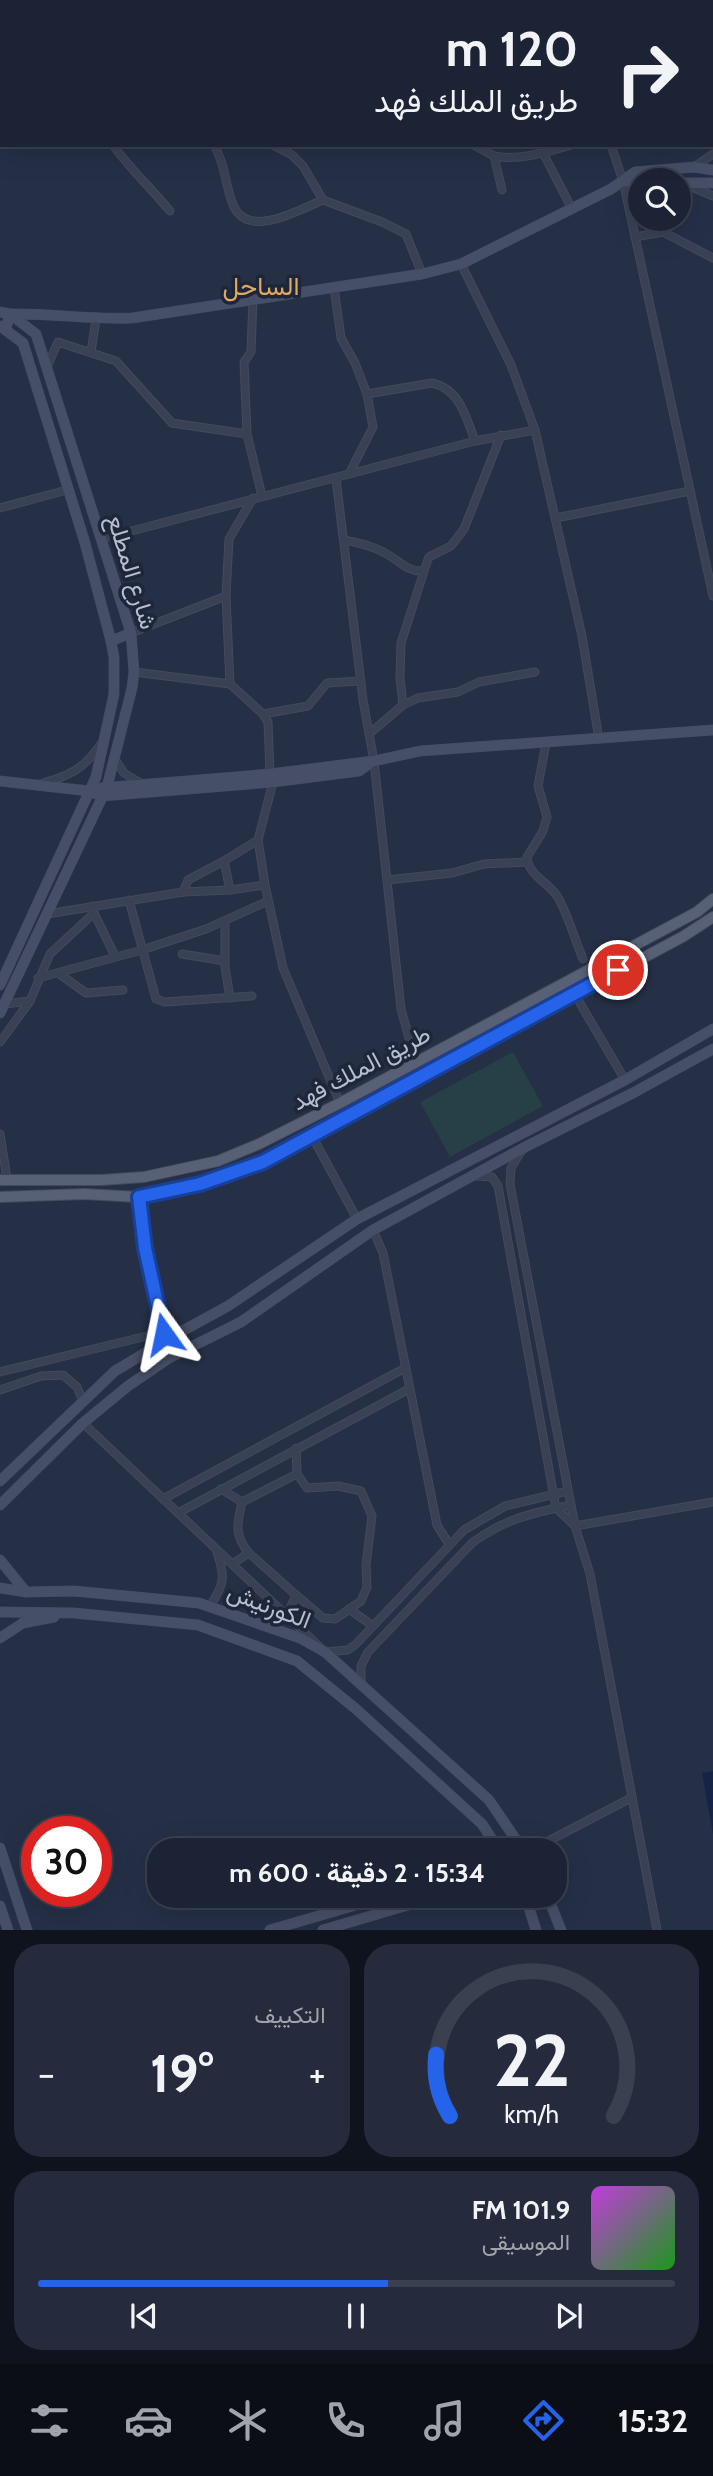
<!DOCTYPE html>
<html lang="ar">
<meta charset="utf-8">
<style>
:root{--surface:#1c2334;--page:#252b3c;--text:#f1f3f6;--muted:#a0a4ac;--line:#3a404f;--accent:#2563eb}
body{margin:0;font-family:Cabin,Vazirmatn,sans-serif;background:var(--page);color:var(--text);direction:rtl;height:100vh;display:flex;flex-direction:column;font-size:26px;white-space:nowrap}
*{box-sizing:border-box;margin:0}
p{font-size:23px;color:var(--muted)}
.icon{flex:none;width:38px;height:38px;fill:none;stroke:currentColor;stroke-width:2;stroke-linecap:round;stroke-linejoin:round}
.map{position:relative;height:1930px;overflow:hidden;direction:ltr}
.side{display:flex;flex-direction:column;gap:14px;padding:14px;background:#0f131d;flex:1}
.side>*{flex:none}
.top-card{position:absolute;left:0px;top:0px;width:714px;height:147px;box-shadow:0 7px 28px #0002,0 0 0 2px var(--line);direction:rtl;background:#1c2334;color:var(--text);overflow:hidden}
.fabs{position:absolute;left:628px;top:168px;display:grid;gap:14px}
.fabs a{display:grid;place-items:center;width:63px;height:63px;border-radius:50%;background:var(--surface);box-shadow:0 7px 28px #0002,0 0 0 2px var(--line);font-size:35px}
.speed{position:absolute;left:21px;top:1816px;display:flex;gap:14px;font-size:35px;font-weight:700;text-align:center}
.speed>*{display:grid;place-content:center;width:91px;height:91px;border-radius:50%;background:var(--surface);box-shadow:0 7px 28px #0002,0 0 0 2px var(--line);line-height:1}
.speed .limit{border:10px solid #d22;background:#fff;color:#111}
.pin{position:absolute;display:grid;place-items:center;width:60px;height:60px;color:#fff;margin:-30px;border:4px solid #fff;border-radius:50%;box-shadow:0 2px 7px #0007}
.me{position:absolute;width:77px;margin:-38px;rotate:348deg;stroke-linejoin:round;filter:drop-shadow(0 0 5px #0008)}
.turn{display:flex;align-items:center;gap:24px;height:147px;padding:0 21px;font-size:32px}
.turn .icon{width:91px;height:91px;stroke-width:2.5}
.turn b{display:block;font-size:49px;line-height:60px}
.big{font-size:52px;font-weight:700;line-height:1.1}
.side .widget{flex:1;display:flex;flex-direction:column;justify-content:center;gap:10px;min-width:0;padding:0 24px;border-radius:28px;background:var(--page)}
.side .dial{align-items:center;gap:0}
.dial svg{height:182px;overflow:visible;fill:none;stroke:var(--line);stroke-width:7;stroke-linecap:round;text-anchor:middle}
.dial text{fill:var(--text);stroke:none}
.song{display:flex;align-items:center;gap:21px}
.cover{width:84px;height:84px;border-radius:10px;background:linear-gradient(135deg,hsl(290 70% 55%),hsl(120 70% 35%))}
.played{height:7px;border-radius:4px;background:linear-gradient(90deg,var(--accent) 55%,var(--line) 55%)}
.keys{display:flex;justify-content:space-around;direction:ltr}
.heat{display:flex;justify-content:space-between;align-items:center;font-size:38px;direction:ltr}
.side .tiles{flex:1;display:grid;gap:14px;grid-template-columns:1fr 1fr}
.widget:last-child{grid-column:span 2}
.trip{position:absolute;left:147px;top:1838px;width:420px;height:70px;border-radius:28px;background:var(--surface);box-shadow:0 7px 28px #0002,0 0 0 2px var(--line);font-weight:700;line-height:70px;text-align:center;direction:rtl}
.tab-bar{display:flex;height:112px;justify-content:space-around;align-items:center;background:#0b0e15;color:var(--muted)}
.tab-bar .icon{width:49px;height:49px}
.tab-bar .active{color:var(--accent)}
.tab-bar b{font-size:32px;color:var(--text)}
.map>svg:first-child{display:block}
</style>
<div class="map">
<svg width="713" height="1930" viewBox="0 0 713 1930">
<rect width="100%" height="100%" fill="#252f46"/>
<path fill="#273f47" d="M513,1052L543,1106L450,1157L420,1102Z"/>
<path fill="#162345" d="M713,1771V1834L702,1773Z"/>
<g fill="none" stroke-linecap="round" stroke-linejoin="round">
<g stroke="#434a5e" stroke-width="9">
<g id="street">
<path d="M580,0V2"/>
<path d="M647,0L648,2"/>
<path d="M0,43L2,44"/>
<path d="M113,145C130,169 151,188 170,211"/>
<path d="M214,145C226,165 225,187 234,207C250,239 301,209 323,200"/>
<path d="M273,145L292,155L303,166L323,200L382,222L406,234L422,274"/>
<path d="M474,145L494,156"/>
<path d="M611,145L623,181L713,596"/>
<path d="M543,153L571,207"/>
<path d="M694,167L713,154"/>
<path d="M685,184L713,196"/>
<path d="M502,190L494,156C520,161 546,152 571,145"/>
<path d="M635,237L663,232L713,258"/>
<path d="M461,264L511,365L535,430L582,636L599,739"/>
<path d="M334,287L341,338L355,363L367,394L373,427L349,474"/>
<path d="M91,352L96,319"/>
<path d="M47,367L58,342L116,361L172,423L247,434L244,362L251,352L253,299"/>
<path d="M367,394L432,383C460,389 466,417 475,441"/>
<path d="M247,434L262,496"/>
<path d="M336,479L363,700L374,761L401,1009L416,1063"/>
<path d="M0,508L67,490"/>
<path d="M556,518L690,491"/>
<path d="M101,539L475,441L535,430"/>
<path d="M344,540C358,543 371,545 383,552C398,559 406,572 423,571"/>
<path d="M226,596L230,684"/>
<path d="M131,633L226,596L229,539L253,498"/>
<path d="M134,672L230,684L263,714L268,722L270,774"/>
<path d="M403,705L400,678L401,643L426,565L429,557L451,546L464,529L501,435"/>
<path d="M263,714L308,706L327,683L361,681"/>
<path d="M369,734L403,705L418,698L458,692L479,682L535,672"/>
<path d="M546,743L538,786L547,817L543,831L527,857C528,875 548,882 557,896C566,909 576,943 583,959"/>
<path d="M114,758L124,773L142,784"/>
<path d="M273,782L258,840L265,885L283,968L340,1103"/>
<path d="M40,784C69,776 84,769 101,744"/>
<path d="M224,861L230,890"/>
<path d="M387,880L452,873L484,864L527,862"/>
<path d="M183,892L188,880L224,861L258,840"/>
<path d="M129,900L156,999L165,1002L252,996"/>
<path d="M94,913L115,956"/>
<path d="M47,914L183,892L230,890L265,885"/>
<path d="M225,922V967L230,998"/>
<path d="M182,954L225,961"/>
<path d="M58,973L86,993L123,990"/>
<path d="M38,978L142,950L206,929L268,901"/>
<path d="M574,993L625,1080"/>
<path d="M5,1004L30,1001"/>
<path d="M0,1042L30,1001L50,954L94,913L92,906"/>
<path d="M0,1134L7,1179"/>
<path d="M312,1136L357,1219"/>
<path d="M477,1176L492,1177L498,1186L556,1508L575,1526L510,1184L511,1168L522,1150"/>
<path d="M139,1197L145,1248L164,1334"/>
<path d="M373,1230L383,1253L437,1525L449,1544"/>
<path d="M0,1372L155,1334H173"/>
<path d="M0,1390L41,1376L63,1375L77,1387L83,1401"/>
<path d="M83,1423L325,1652L348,1650L356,1644L464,1530L505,1506L568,1491"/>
<path d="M221,1489L242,1502L297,1474L296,1448"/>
<path d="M163,1499L405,1368"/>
<path d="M242,1502C237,1523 234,1536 249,1553"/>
<path d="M178,1513L409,1389"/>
<path d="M232,1564L249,1553L296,1595L287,1615"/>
<path d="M296,1595L323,1618L335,1619L361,1601L367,1587L366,1565L372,1516L361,1491L338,1486L307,1488L297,1474"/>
<path d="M210,1606C226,1582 225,1576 216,1549"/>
<path d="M349,1609L373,1626"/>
<path d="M361,1685V1666L368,1652L472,1543C504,1519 532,1513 571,1505"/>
<path d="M531,1850L631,1798"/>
<path d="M657,1930L590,1574L575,1526L713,1502"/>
</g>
</g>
<g stroke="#434a5e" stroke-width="11">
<g id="secondary">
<path d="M623,181L640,183"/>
<path d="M679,183H713"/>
<path d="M0,312L10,314L36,334L131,633L134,672L132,688L107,787L0,1013"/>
<path d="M6,328L10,314C51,313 91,320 132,318L422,274L461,264L611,189L635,172L694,167L713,170"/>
<path d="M111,641L131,633"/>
<path d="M0,781L89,791L102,796L273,782L359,771L370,763"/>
<path d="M101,788L270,774L374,761L420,751L713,730"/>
<path d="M0,985L96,777L114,694V657L111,641L85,543L23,343L0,326"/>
<path d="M0,1481L115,1371L175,1335L228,1306L357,1219L625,1080L713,1029"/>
<path d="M0,1505L83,1423L128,1386L169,1358L241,1322L373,1230L527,1146L633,1093L713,1049"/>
<path d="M0,1560L26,1592"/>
<path d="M0,1588L26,1592L74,1591L199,1603L300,1638L325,1652L489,1800L523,1850"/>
<path d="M0,1612L74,1613L198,1625L297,1661L356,1709L482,1824L499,1850"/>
<path d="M0,1638L23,1623L54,1617"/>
<path d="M0,1848L27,1930"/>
<path d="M525,1895L536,1930"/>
<path d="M547,1895L561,1930"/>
<path d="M0,1906L8,1930"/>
<path d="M270,1930L390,1895"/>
<path d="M323,1930L442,1895"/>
</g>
</g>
<g stroke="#434a5e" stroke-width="12">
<g id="primary">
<path d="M705,0L706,2"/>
<path d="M712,26L713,28"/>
<path d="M0,1180H101L144,1177L218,1161L259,1144L340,1103L697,912L713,899"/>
<path d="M0,1197L84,1194L139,1197L200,1184L263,1162L684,936L713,917"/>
</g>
</g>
<use href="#street" stroke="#3a4155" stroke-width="7"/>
<use href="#secondary" stroke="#474f68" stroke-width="10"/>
<use href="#primary" stroke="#586075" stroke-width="10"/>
</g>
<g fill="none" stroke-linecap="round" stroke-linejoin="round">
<g stroke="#184099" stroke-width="18">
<path id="route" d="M164,1334L145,1248L139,1197L200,1184L263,1162L618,970"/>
</g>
<use href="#route" stroke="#2563eb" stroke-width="12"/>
</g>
<g text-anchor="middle" stroke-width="7" stroke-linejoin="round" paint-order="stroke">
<g font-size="24" fill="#b7bdce" stroke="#1e263a">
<text transform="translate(132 572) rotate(73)" y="8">شارع المطلع</text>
<text transform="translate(361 1068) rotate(-28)" y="8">طريق الملك فهد</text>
<text transform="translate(269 1606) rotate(21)" y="8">الكورنيش</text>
</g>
<g font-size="26" fill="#e0a861" stroke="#1e263a">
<text x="261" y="295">الساحل</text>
</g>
</g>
</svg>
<div class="fabs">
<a><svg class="icon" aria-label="search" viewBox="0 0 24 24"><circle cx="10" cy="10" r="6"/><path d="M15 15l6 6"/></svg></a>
</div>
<div class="speed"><div class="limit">30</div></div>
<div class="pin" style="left:618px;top:970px;background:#d93025"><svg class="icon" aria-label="arrive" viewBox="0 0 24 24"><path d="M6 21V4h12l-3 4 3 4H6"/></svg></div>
<svg class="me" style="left:164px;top:1334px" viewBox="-20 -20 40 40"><path d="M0-17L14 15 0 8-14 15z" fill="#2563eb" stroke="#fff" stroke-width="4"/></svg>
<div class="trip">15:34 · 2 دقيقة · 600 m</div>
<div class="top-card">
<div class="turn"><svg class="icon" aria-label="right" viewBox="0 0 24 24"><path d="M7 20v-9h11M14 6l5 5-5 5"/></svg><div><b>120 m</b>طريق الملك فهد</div></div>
</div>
</div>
<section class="side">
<div class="tiles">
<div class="widget dial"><svg viewBox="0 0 100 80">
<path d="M14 69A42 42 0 1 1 86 69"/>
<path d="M14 69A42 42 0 0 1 8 42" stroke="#2563eb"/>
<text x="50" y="56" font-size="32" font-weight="700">22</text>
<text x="50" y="72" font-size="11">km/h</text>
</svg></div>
<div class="widget"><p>التكييف</p>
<div class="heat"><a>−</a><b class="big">19°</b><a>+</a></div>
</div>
<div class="widget">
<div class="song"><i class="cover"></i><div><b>101.9 FM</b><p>الموسيقى</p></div></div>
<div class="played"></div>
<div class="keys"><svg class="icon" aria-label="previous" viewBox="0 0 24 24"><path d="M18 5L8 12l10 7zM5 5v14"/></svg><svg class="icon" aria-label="pause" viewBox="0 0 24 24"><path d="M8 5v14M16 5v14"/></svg><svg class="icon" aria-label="next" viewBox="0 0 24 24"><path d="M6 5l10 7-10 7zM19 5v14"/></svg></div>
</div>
</div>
</section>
<nav class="tab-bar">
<b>15:32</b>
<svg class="icon active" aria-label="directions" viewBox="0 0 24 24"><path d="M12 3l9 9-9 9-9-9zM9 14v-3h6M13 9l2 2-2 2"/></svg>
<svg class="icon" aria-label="music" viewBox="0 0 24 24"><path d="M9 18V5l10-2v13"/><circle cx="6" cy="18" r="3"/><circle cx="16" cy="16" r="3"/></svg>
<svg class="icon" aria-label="phone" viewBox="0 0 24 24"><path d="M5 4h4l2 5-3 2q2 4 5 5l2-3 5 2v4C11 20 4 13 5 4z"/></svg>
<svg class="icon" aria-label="climate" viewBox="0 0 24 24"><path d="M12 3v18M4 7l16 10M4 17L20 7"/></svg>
<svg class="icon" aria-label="car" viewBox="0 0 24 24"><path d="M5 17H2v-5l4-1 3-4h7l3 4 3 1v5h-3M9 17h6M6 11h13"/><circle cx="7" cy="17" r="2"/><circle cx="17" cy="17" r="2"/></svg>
<svg class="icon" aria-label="filters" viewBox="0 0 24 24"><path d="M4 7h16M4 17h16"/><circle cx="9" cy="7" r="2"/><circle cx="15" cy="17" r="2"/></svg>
</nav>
